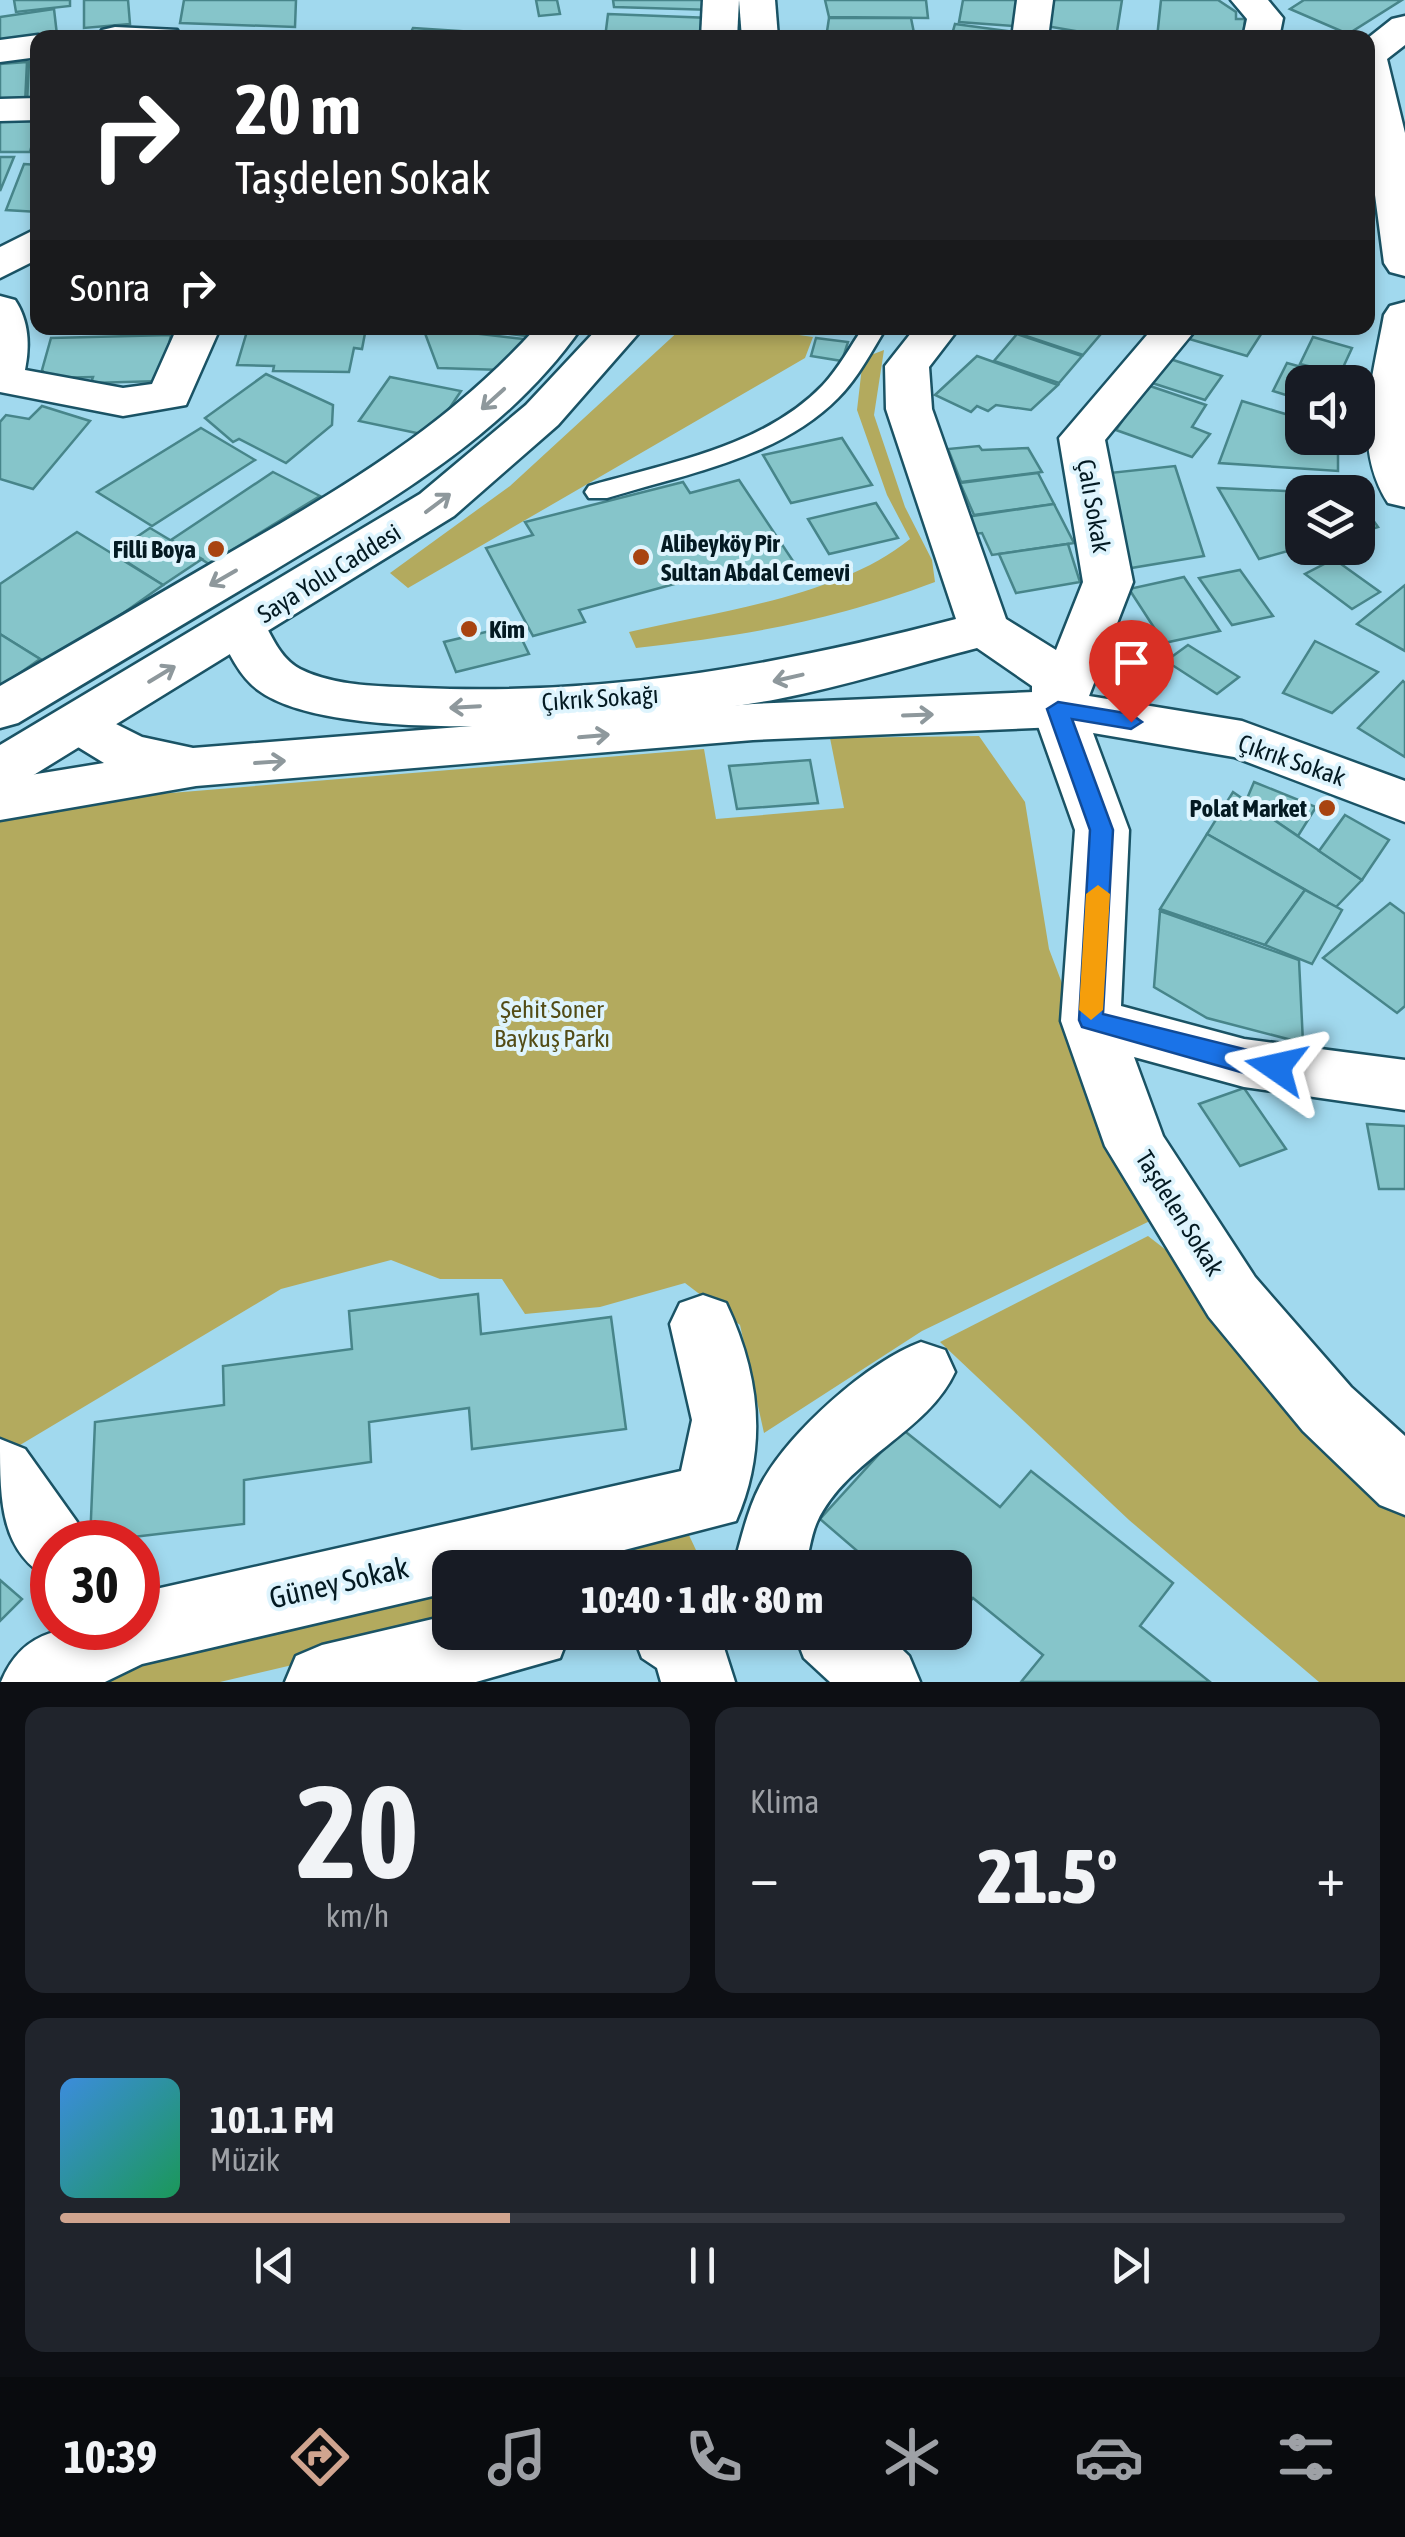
<!DOCTYPE html>
<html lang="tr">
<meta charset="utf-8">
<style>
:root{--surface:#171b24;--page:#20242c;--text:#f1f3f6;--muted:#9ea1a6;--line:#363941;--accent:#d0a48f}
body{margin:0;font-family:"Asap Condensed",sans-serif;background:var(--page);color:var(--text);height:100vh;display:flex;flex-direction:column;font-size:38px;white-space:nowrap}
*{box-sizing:border-box;margin:0}
p{font-size:32px;color:var(--muted)}
.icon{flex:none;width:55px;height:55px;fill:none;stroke:currentColor;stroke-width:2;stroke-linecap:round;stroke-linejoin:round}
.map{position:relative;height:1682px;overflow:hidden}
.details{display:flex;flex-direction:column;gap:25px;padding:25px;background:#0d0f14;flex:1}
.details>*{flex:none}
.guide{position:absolute;left:30px;top:30px;width:1345px;height:305px;border-radius:20px;box-shadow:0 5px 15px #0003;background:#202124;color:#fff;overflow:hidden}
.buttons{position:absolute;left:1285px;top:365px;display:grid;gap:20px}
.buttons a{display:grid;place-items:center;width:90px;height:90px;border-radius:20px;background:var(--surface);box-shadow:0 5px 15px #0003;font-size:50px}
.speed{position:absolute;left:30px;top:1520px;display:flex;gap:20px;font-size:50px;font-weight:700;text-align:center}
.speed>*{display:grid;place-content:center;width:130px;height:130px;border-radius:50%;background:var(--surface);box-shadow:0 5px 15px #0003;line-height:1}
.speed .limit{border:15px solid #d22;background:#fff;color:#111}
.pin{position:absolute;display:grid;place-items:center;width:85px;height:85px;color:#fff;margin:-102px -42px;border-radius:50% 50% 50% 0;rotate:-45deg;box-shadow:0 0 10px #0007}
.pin .icon{rotate:45deg}
.me{position:absolute;width:110px;margin:-55px;rotate:281deg;stroke-linejoin:round;filter:drop-shadow(0 0 8px #0008)}
.turn{display:flex;align-items:center;gap:35px;height:210px;padding:0 40px;font-size:45px}
.turn .icon{width:130px;height:130px;stroke-width:2.5}
.turn b{display:block;font-size:70px;line-height:85px}
.then{display:flex;align-items:center;height:95px;padding:0 40px;background:#0003;gap:20px;font-size:38px}
.big{font-size:75px;font-weight:800;line-height:1.1}
.details .card{flex:1;display:flex;flex-direction:column;justify-content:center;gap:15px;min-width:0;padding:0 35px;border-radius:20px;background:var(--page)}
.details .dial{align-items:center;gap:0}
.dial b{font-size:130px;line-height:1}
.song{display:flex;align-items:center;gap:30px}
.cover{width:120px;height:120px;border-radius:15px;background:linear-gradient(135deg,hsl(210 70% 55%),hsl(150 70% 35%))}
.played{height:10px;border-radius:5px;background:linear-gradient(90deg,var(--accent) 35%,var(--line) 35%)}
.keys{display:flex;justify-content:space-around;direction:ltr}
.heat{display:flex;justify-content:space-between;align-items:center;font-size:55px;direction:ltr}
.details .tiles{flex:1;display:grid;gap:25px;grid-template-columns:1fr 1fr}
.card:last-child{grid-column:span 2}
.trip{position:absolute;left:432px;top:1550px;width:540px;height:100px;border-radius:20px;background:var(--surface);box-shadow:0 5px 15px #0003;font-weight:800;line-height:100px;text-align:center}
.dock{display:flex;height:160px;justify-content:space-around;align-items:center;background:#090b0e;color:var(--muted)}
.dock .icon{width:70px;height:70px}
.dock .on{color:var(--accent)}
.dock b{font-size:45px;color:var(--text)}
.map>svg:first-child{display:block}
</style>
<div class="map">
<svg width="1405" height="1682" viewBox="0 0 1405 1682">
<rect width="100%" height="100%" fill="#a1d9ee"/>
<g fill="#b3aa5e">
<path d="M682,328H750L813,337L805,358L408,588L390,573L510,486Z"/>
<path d="M884,350L874,415L905,507L932,560L935,582C828,622 748,635 636,648L629,632C718,611 839,597 910,539L887,495L857,410L863,358Z"/>
<path d="M979,736L1025,802L1049,949L1152,1220L922,1331L764,1433L740,1325L685,1283L600,1307L525,1314L502,1279H440L391,1260L281,1289L0,1457V807L704,749L716,819L844,808L830,738Z"/>
<path d="M1148,1236L1405,1435V1682H1319L1129,1520L940,1342Z"/>
<path d="M687,1531L704,1567L522,1568Z"/>
<path d="M450,1584V1628L220,1682H74Z"/>
</g>
<g fill="#86c5ca" stroke="#47858a" stroke-width="2.5">
<path d="M14,0H70V6L16,12Z"/>
<path d="M84,0H128L130,24L84,28Z"/>
<path d="M184,0H296L295,27L180,23Z"/>
<path d="M536,0H557L560,14L539,16Z"/>
<path d="M613,0H712L714,10L614,7Z"/>
<path d="M825,0H926L928,18L829,17Z"/>
<path d="M963,0H1017L1013,26L959,22Z"/>
<path d="M1049,0H1122L1116,38L1046,26Z"/>
<path d="M1161,0H1218L1236,12V19H1245L1243,38H1157Z"/>
<path d="M1304,0H1402L1348,34L1290,9Z"/>
<path d="M54,9L57,35L0,43V17Z"/>
<path d="M608,14L711,18L706,38H605Z"/>
<path d="M829,18H911L915,38H826Z"/>
<path d="M955,24L1015,32L1014,38H951Z"/>
<path d="M413,28L473,32L471,38H408Z"/>
<path d="M38,61V103H27L29,62Z"/>
<path d="M27,62L25,104L0,105V64Z"/>
<path d="M0,121H38L30,152H0Z"/>
<path d="M0,157H14L0,191Z"/>
<path d="M24,164L38,165V212L6,210Z"/>
<path d="M248,328H366L362,349L354,348L349,372L273,371L274,366L237,365Z"/>
<path d="M423,328H430L532,340L503,370L438,368Z"/>
<path d="M462,328H542L534,337Z"/>
<path d="M1017,328H1106L1083,355L1014,332Z"/>
<path d="M1193,328H1265L1247,356L1186,338Z"/>
<path d="M1017,334L1082,356L1059,383L994,361Z"/>
<path d="M171,335L161,381L91,383L93,377L48,378L42,370L51,338Z"/>
<path d="M1313,337L1352,348L1340,374L1300,364Z"/>
<path d="M816,338L848,342L842,361L811,356Z"/>
<path d="M977,356L1058,385L1031,410L996,405L988,411L977,406L971,412L935,395Z"/>
<path d="M1164,357L1222,376L1205,400L1149,382Z"/>
<path d="M1287,363L1352,381L1302,382V400L1273,391Z"/>
<path d="M266,374L333,405L332,425L286,463L239,439L233,442L205,418Z"/>
<path d="M390,377L461,391L431,436L359,421Z"/>
<path d="M1147,385L1206,405L1192,427L1210,434L1192,457L1116,430Z"/>
<path d="M1242,401L1302,419V438H1338V471L1219,463Z"/>
<path d="M42,406L90,421L33,489L0,479V422L6,415L29,419Z"/>
<path d="M201,428L255,460L152,526L97,492Z"/>
<path d="M842,438L872,485L791,503L763,455Z"/>
<path d="M979,446L982,450L1028,448L1042,472L961,482L948,449Z"/>
<path d="M1175,466L1204,556L1119,570L1100,474Z"/>
<path d="M273,472L320,496L209,564L171,540Z"/>
<path d="M1038,473L1054,504L974,515L960,483Z"/>
<path d="M739,480L797,567L742,582L733,568L579,610L585,622L533,636L486,548L533,535L525,522L683,482L690,493Z"/>
<path d="M1218,488L1307,492H1302V547L1259,559Z"/>
<path d="M1358,499L1378,527L1358,533Z"/>
<path d="M876,503L898,538L829,554L808,519Z"/>
<path d="M1054,504L1074,543L992,555L982,533L974,534L966,517Z"/>
<path d="M150,528L202,559L163,585L113,553Z"/>
<path d="M77,532L163,585L50,665L0,634V584Z"/>
<path d="M1068,544L1080,582L1016,593L999,554Z"/>
<path d="M1334,559L1380,592L1352,609L1305,574Z"/>
<path d="M1240,570L1273,616L1232,625L1199,578Z"/>
<path d="M1184,577L1220,631L1164,643L1129,589Z"/>
<path d="M1405,585V651L1357,624Z"/>
<path d="M515,625L529,654L456,672L444,642Z"/>
<path d="M0,634L40,659L0,687Z"/>
<path d="M1315,641L1378,672L1332,713L1283,693Z"/>
<path d="M1188,645L1239,677L1217,694L1166,661Z"/>
<path d="M1403,681L1405,683V757L1358,728Z"/>
<path d="M810,760L818,803L737,809L729,766Z"/>
<path d="M1254,782L1316,807L1298,836L1246,801Z"/>
<path d="M1233,792L1246,801L1362,880L1336,907L1207,834Z"/>
<path d="M1345,815L1389,840L1362,880L1319,851Z"/>
<path d="M1207,834L1305,890L1265,945L1160,909Z"/>
<path d="M1305,890L1342,910L1312,964L1265,945Z"/>
<path d="M1390,903L1405,914V1006L1397,1013L1323,958Z"/>
<path d="M1160,911L1299,960L1303,1043L1207,1018L1154,987Z"/>
<path d="M1244,1088L1286,1149L1240,1166L1199,1104Z"/>
<path d="M1367,1124L1405,1126V1189H1379Z"/>
<path d="M478,1294L481,1334L611,1317L626,1429L472,1449L469,1408L369,1422L371,1462L244,1480V1524L90,1542L95,1422L224,1405L223,1366L352,1349L349,1311Z"/>
<path d="M902,1429L1000,1507L1031,1471L1173,1583L1140,1626L1210,1682H1021L1043,1655L973,1598L955,1619V1568H877L820,1519Z"/>
<path d="M0,1580L22,1599L0,1621Z"/>
</g>
<g fill="none" stroke-linecap="round" stroke-linejoin="round">
<g stroke="#1a5365" stroke-width="5">
<path id="service" d="M863,328H886C871,352 858,378 838,398C779,458 685,474 607,498H589L585,492L589,486C667,463 764,447 823,385C839,368 850,347 863,328Z"/>
</g>
<g stroke="#1a5365" stroke-width="5">
<g id="minor">
<path d="M1017,0H1053L1048,38H1012Z"/>
<path d="M1231,0H1268L1283,18L1279,38H1243L1247,19Z"/>
<path d="M1405,16V45L1387,59L1405,133V276L1390,272L1384,263L1368,142V38L1392,19Z"/>
<path d="M115,27L177,30L182,38H97L102,30Z"/>
<path d="M38,35L48,38H38V57L0,62V40Z"/>
<path d="M38,98V120L0,121V99Z"/>
<path d="M38,228V259L0,278V247Z"/>
<path d="M0,296L15,300C29,321 30,346 25,370L123,388L152,384L177,328H220L186,405L123,416L0,392Z"/>
<path d="M1405,302V507L1388,503C1351,445 1373,377 1384,315L1390,306Z"/>
<path d="M915,328H959L929,367L932,409L1006,619L1056,650L1083,582L1059,438L1153,328H1197L1105,440L1133,582L1089,696L1242,721L1405,781V822L1234,757L1093,733L1129,830L1121,1006L1244,1039L1405,1060V1110L1244,1087L1134,1057L1163,1136L1255,1277L1351,1387L1405,1436V1515L1380,1505L1303,1431L1209,1317L1105,1146L1061,1021L1075,830L1032,709V686L977,648C911,665 845,686 778,699C673,719 342,753 258,690C238,675 227,649 217,627L224,615L242,610L260,615C271,634 279,658 300,669C336,687 381,686 420,688C607,696 776,666 956,619L886,409L885,366Z"/>
<path d="M703,1295L726,1303C760,1375 768,1448 736,1521L555,1568H450V1592L142,1664L105,1682H1C27,1619 79,1628 138,1628V1593L681,1471L692,1420L670,1324L680,1303Z"/>
<path d="M921,1342L945,1350L955,1372C927,1433 847,1458 817,1522C811,1535 809,1553 805,1568H733C741,1540 747,1511 760,1486C787,1434 867,1362 921,1342Z"/>
<path d="M0,1439L25,1449L77,1522L86,1542H52V1580C0,1553 0,1502 0,1439Z"/>
<path d="M450,1615V1632H570L560,1658L476,1682H285L296,1656L322,1645Z"/>
<path d="M632,1632H719L735,1682H661L657,1668L642,1658Z"/>
<path d="M794,1632H884L909,1656L920,1682H830L804,1658Z"/>
</g>
</g>
<g stroke="#1a5365" stroke-width="5">
<path id="tertiary" d="M1058,691L1076,696L1084,709L1076,722L1058,727L753,740L196,786L0,820V780L104,763L60,736L52,723L60,710L78,705L142,737L193,748L753,704Z"/>
</g>
<g stroke="#1a5365" stroke-width="5">
<g id="secondary">
<path d="M703,0H739L737,38H701Z"/>
<path d="M739,0H775L778,38H742Z"/>
<path d="M536,328H581C505,437 384,504 273,571C188,621 103,672 18,723L0,728V686C77,642 154,597 231,552C346,486 446,427 536,328Z"/>
<path d="M598,328H643L558,425L454,516L19,784L0,789V745L420,494L526,405Z"/>
</g>
</g>
<use href="#service" fill="#fff" fill-rule="evenodd"/>
<use href="#minor" fill="#fff" fill-rule="evenodd"/>
<use href="#tertiary" fill="#fff" fill-rule="evenodd"/>
<use href="#secondary" fill="#fff" fill-rule="evenodd"/>
</g>
<defs><path id="oneway-shaft" d="M-6 0H5M1.5-3L5.5 0L1.5 3" fill="none" stroke-width="1.6" stroke-linecap="round" stroke-linejoin="round" transform="scale(2.5)"/></defs>
<g stroke="#8e989c">
<use href="#oneway-shaft" transform="translate(493 399) rotate(138)"/>
<use href="#oneway-shaft" transform="translate(438 503) rotate(-37)"/>
<use href="#oneway-shaft" transform="translate(223 578) rotate(150)"/>
<use href="#oneway-shaft" transform="translate(162 674) rotate(-31)"/>
<use href="#oneway-shaft" transform="translate(788 678) rotate(167)"/>
<use href="#oneway-shaft" transform="translate(465 707) rotate(177)"/>
<use href="#oneway-shaft" transform="translate(918 715) rotate(-2)"/>
<use href="#oneway-shaft" transform="translate(594 736) rotate(-5)"/>
<use href="#oneway-shaft" transform="translate(270 762) rotate(-4)"/>
</g>
<path fill="#1a73e8" stroke="#114b97" stroke-width="2.5" d="M1058,702L1131,714L1142,722L1131,729L1072,719L1113,830L1103,1014L1276,1057L1288,1067L1285,1074L1244,1073L1082,1027L1079,1020L1090,830L1047,709Z"/>
<path fill="#f59e0b" d="M1098,885L1110,894L1103,1010L1091,1020L1079,1010L1086,894Z"/>
<g fill="#a84411" stroke="#def4fd" stroke-width="4">
<circle cx="216" cy="549" r="10"/>
<circle cx="641" cy="557" r="10"/>
<circle cx="469" cy="629" r="10"/>
<circle cx="1327" cy="808" r="10"/>
</g>
<g text-anchor="middle" stroke-width="8" stroke-linejoin="round" paint-order="stroke">
<g font-size="25" fill="#041a22" stroke="#def4fd">
<text transform="translate(1094 506) rotate(80)" y="9">Çalı Sokak</text>
<text transform="translate(329 573) rotate(-32)" y="9">Saya Yolu Caddesi</text>
<text transform="translate(600 698) rotate(-4)" y="9">Çıkrık Sokağı</text>
<text transform="translate(1292 760) rotate(19)" y="9">Çıkrık Sokak</text>
<text transform="translate(1180 1213) rotate(58)" y="9">Taşdelen Sokak</text>
</g>
<g font-size="25" font-weight="bold" fill="#041a22" stroke="#def4fd" text-anchor="start">
<text x="661" y="552">Alibeyköy Pir<tspan x="661" dy="29">Sultan Abdal Cemevi</tspan></text>
<text x="196" y="558" text-anchor="end">Filli Boya</text>
<text x="489" y="638">Kim</text>
<text x="1307" y="817" text-anchor="end">Polat Market</text>
</g>
<g font-size="25" fill="#534c16" stroke="#def4fd">
<text x="552" y="1018">Şehit Soner<tspan x="552" dy="29">Baykuş Parkı</tspan></text>
</g>
<g font-size="30" fill="#041a22" stroke="#def4fd">
<text transform="translate(339 1583) rotate(-13)" y="10">Güney Sokak</text>
</g>
</g>
</svg>
<div class="buttons">
<a><svg class="icon" aria-label="sound" viewBox="0 0 24 24"><path d="M4 9h4l5-4v14l-5-4H4zM17 9q2 3 0 6"/></svg></a>
<a><svg class="icon" aria-label="layers" viewBox="0 0 24 24"><path d="M12 4l9 5-9 5-9-5zM3 14l9 5 9-5"/></svg></a>
</div>
<div class="speed"><div class="limit">30</div></div>
<div class="pin" style="left:1131px;top:722px;background:#d93025"><svg class="icon" aria-label="arrive" viewBox="0 0 24 24"><path d="M6 21V4h12l-3 4 3 4H6"/></svg></div>
<svg class="me" style="left:1276px;top:1067px" viewBox="-20 -20 40 40"><path d="M0-17L14 15 0 8-14 15z" fill="#1a73e8" stroke="#fff" stroke-width="4"/></svg>
<div class="trip">10:40 · 1 dk · 80 m</div>
<div class="guide">
<div class="turn"><svg class="icon" aria-label="right" viewBox="0 0 24 24"><path d="M7 20v-9h11M14 6l5 5-5 5"/></svg><div><b>20 m</b>Taşdelen Sokak</div></div>
<div class="then">Sonra<svg class="icon" aria-label="right" viewBox="0 0 24 24"><path d="M7 20v-9h11M14 6l5 5-5 5"/></svg></div>
</div>
</div>
<section class="details">
<div class="tiles">
<div class="card dial"><b>20</b><p>km/h</p></div>
<div class="card"><p>Klima</p>
<div class="heat"><a>−</a><b class="big">21.5°</b><a>+</a></div>
</div>
<div class="card">
<div class="song"><i class="cover"></i><div><b>101.1 FM</b><p>Müzik</p></div></div>
<div class="played"></div>
<div class="keys"><svg class="icon" aria-label="previous" viewBox="0 0 24 24"><path d="M18 5L8 12l10 7zM5 5v14"/></svg><svg class="icon" aria-label="pause" viewBox="0 0 24 24"><path d="M8 5v14M16 5v14"/></svg><svg class="icon" aria-label="next" viewBox="0 0 24 24"><path d="M6 5l10 7-10 7zM19 5v14"/></svg></div>
</div>
</div>
</section>
<nav class="dock">
<b>10:39</b>
<svg class="icon on" aria-label="directions" viewBox="0 0 24 24"><path d="M12 3l9 9-9 9-9-9zM9 14v-3h6M13 9l2 2-2 2"/></svg>
<svg class="icon" aria-label="music" viewBox="0 0 24 24"><path d="M9 18V5l10-2v13"/><circle cx="6" cy="18" r="3"/><circle cx="16" cy="16" r="3"/></svg>
<svg class="icon" aria-label="phone" viewBox="0 0 24 24"><path d="M5 4h4l2 5-3 2q2 4 5 5l2-3 5 2v4C11 20 4 13 5 4z"/></svg>
<svg class="icon" aria-label="climate" viewBox="0 0 24 24"><path d="M12 3v18M4 7l16 10M4 17L20 7"/></svg>
<svg class="icon" aria-label="car" viewBox="0 0 24 24"><path d="M5 17H2v-5l4-1 3-4h7l3 4 3 1v5h-3M9 17h6M6 11h13"/><circle cx="7" cy="17" r="2"/><circle cx="17" cy="17" r="2"/></svg>
<svg class="icon" aria-label="filters" viewBox="0 0 24 24"><path d="M4 7h16M4 17h16"/><circle cx="9" cy="7" r="2"/><circle cx="15" cy="17" r="2"/></svg>
</nav>
